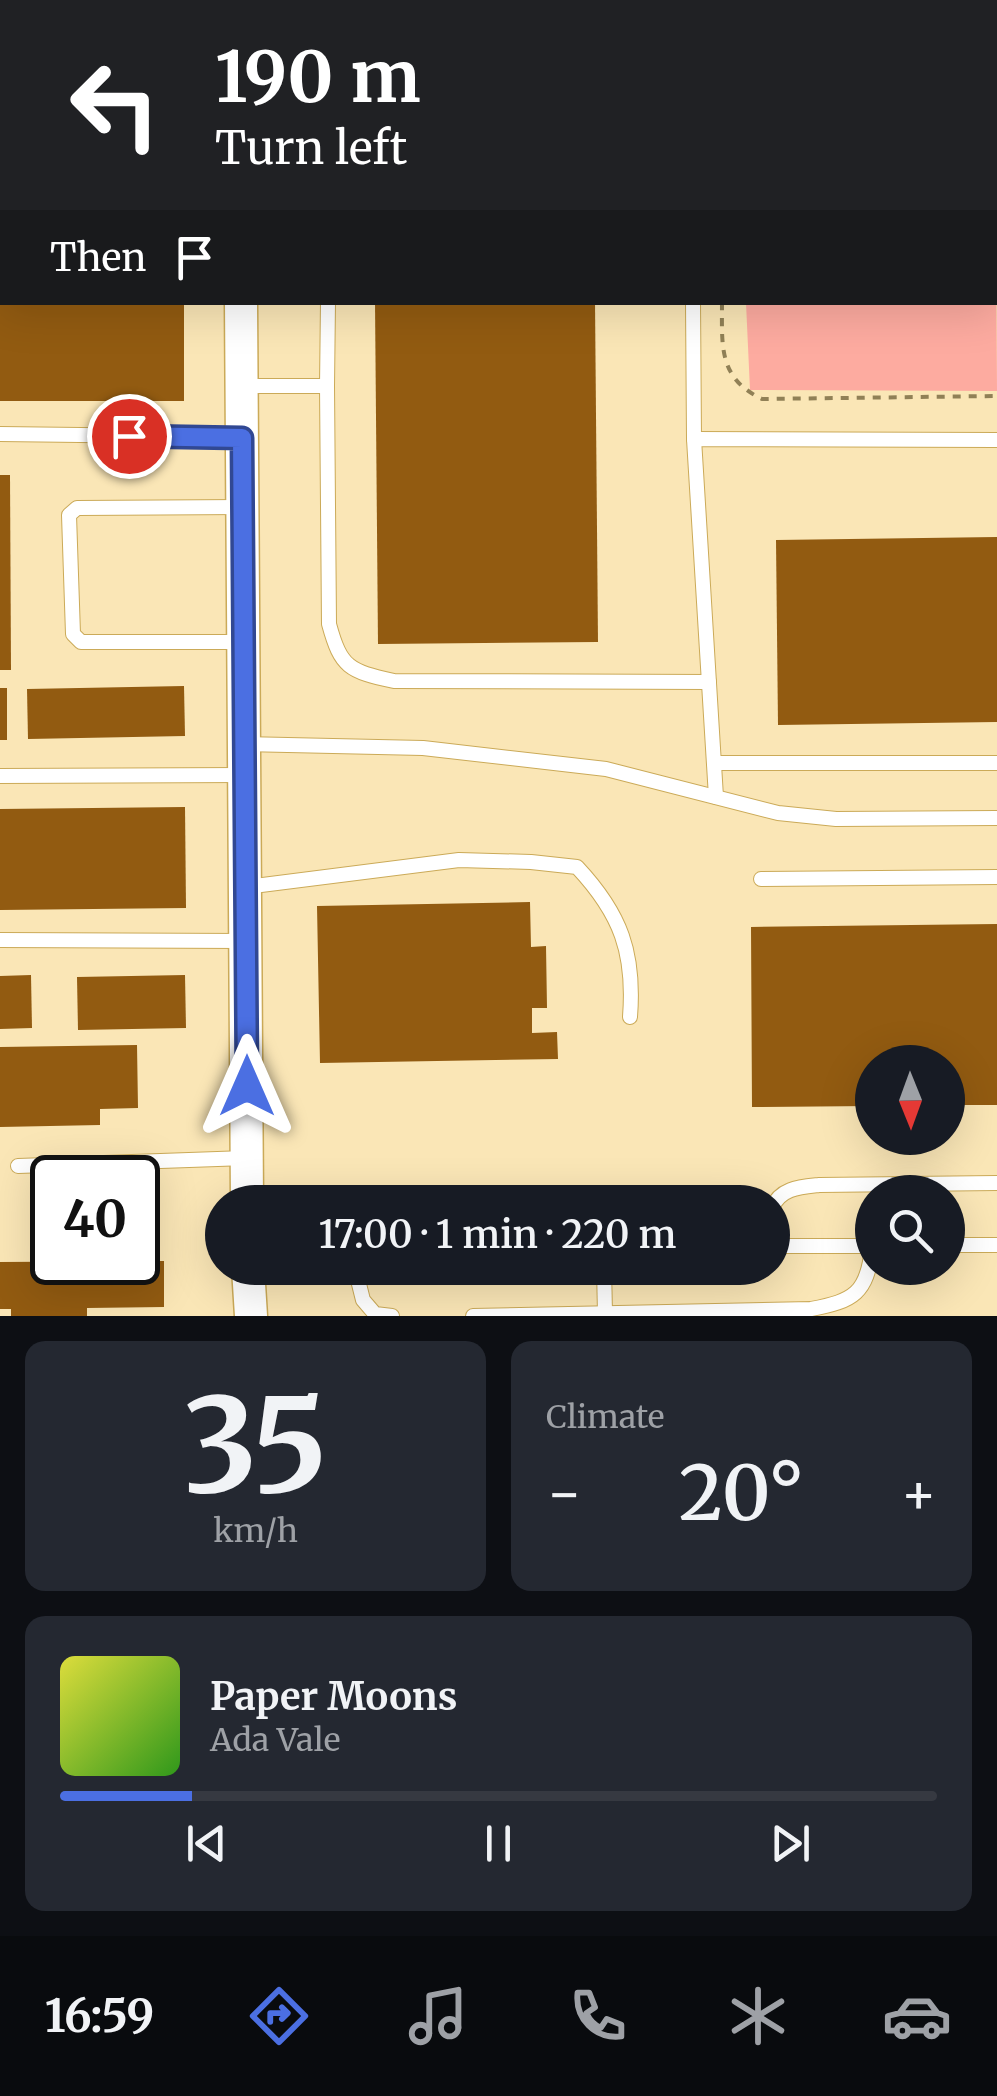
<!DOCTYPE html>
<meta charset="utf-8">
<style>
:root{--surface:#171b24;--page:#242831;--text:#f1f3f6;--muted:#9ea1a6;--line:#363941;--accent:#4b6fe2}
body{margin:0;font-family:Merriweather,serif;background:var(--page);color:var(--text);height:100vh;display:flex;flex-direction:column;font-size:38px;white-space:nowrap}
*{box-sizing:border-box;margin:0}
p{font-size:32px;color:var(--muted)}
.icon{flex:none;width:55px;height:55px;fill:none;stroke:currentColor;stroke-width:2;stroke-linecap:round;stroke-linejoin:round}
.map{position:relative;height:1316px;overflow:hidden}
.details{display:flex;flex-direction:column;gap:25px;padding:25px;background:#0d0f14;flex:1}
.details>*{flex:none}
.top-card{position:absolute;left:0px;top:0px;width:998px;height:305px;box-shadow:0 10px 40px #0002;background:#202124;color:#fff;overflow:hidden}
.needle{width:65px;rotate:179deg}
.fabs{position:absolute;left:855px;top:1045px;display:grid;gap:20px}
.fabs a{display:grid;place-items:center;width:110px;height:110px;border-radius:50%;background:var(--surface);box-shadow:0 10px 40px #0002;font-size:50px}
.speed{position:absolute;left:30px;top:1155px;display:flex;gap:20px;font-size:50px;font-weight:700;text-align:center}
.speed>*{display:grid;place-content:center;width:130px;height:130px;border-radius:50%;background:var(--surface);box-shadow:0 10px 40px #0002;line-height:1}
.speed .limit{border:5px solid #111;border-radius:15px;background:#fff;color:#111}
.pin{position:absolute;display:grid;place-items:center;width:85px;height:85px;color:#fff;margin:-42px;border:5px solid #fff;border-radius:50%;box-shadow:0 2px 10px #0007}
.me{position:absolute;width:110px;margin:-55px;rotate:0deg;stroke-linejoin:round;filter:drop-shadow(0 0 8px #0008)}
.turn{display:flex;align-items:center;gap:35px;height:210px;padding:0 50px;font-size:45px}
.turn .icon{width:130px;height:130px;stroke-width:2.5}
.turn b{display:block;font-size:70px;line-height:85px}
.then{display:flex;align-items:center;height:95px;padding:0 50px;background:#0003;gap:20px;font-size:38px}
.big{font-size:75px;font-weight:600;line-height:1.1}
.details .widget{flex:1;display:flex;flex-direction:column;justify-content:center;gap:15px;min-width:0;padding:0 35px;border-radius:20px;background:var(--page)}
.details .dial{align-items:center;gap:0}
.dial b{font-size:130px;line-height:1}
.song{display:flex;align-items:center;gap:30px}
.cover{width:120px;height:120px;border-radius:15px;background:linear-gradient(135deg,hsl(60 70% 55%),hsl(110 70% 35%))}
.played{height:10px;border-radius:5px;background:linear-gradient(90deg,var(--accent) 15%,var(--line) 15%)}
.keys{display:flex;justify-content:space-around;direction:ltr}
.heat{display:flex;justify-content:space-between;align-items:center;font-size:55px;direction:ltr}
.details .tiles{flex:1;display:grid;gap:25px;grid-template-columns:1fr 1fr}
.widget:last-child{grid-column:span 2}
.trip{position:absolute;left:205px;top:1185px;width:585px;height:100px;border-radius:50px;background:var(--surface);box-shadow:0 10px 40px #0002;font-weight:600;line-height:100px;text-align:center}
.menu{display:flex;height:160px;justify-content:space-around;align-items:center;background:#090b0e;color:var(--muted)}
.menu .icon{width:70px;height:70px}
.menu .on{color:var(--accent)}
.menu b{font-size:45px;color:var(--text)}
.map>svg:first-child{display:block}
</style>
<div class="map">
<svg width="997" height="1316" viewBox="0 0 997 1316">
<rect width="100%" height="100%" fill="#fae6b6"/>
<g fill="#fdaba0">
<path d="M308,0H773L778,2H308Z"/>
<path d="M995,104L997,391L750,390L746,303L995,302Z"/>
</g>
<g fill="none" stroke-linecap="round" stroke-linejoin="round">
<g stroke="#6bc97a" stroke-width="6">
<path d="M631,0L635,2"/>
<path d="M995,194L997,195"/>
</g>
</g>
<g fill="#925b11">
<rect x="0" y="302" width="184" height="99"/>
<path d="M375,302H595L598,642L378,644Z"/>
<path d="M0,475H10L11,670H0Z"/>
<path d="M997,537V722L778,725L776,540Z"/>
<path d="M184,686L185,736L28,739L27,689Z"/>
<rect x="0" y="688" width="7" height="52"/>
<path d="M185,807L186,908L0,910V809Z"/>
<path d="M530,902L531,947L546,946L547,1008H532V1033L557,1032L558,1059L320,1063L317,906Z"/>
<path d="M997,924V1105H948V1062H872V1106L752,1107L751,927Z"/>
<path d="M31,975L32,1028L0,1029V976Z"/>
<path d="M185,975L186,1028L78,1030L77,977Z"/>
<path d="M137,1045L138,1108L100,1109V1125L0,1127V1047Z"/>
<path d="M164,1261V1307L87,1308V1316H11V1309H0V1262Z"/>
</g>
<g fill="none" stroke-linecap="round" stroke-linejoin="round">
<g stroke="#cbaa58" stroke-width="16">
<g id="service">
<path d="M141,0V2"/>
<path d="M0,167H2"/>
<path d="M0,264H2"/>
<path d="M693,302L694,439"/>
<path d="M242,386H327L329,624C341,668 349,671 394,681L709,682"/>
<path d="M327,386L328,302"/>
<path d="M0,434L241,437"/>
<path d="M243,507L77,508L69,515L73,634L81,642H243"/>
<path d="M245,744L423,748L606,769L778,813L836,819L997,818"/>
<path d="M714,763H997"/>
<path d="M0,776L244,775"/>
<path d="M716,797L694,439L997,440"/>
<path d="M761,879L997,877"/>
<path d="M246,887L459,860L531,862L577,867C621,914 635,953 630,1017"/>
<path d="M0,940L245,941"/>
<path d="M18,1166L246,1158"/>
<path d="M772,1208C780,1188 800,1187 819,1185L997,1183"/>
<path d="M948,1245H997"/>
<path d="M772,1246H872"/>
<path d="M355,1268L363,1300L375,1314L392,1316"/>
<path d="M604,1268L605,1313"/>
<path d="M473,1316L811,1309C854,1301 867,1293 872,1249"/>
</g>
</g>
<g stroke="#cbaa58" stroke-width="35">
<g id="tertiary">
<path d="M239,0V2"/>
<path d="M241,302L247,1202"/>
<path d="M248,1268L251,1316"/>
</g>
</g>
<path stroke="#908056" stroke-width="4" stroke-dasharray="8 8" stroke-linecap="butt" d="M722,302C722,346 718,378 762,399L997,396"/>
<use href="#service" stroke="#fff" stroke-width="14"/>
<use href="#tertiary" stroke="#fff" stroke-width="32"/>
</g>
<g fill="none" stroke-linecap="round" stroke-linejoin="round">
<g stroke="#314893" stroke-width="25">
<path id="route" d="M129,436L242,438L247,1086"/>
</g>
<use href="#route" stroke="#4b6fe2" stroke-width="18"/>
</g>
</svg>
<div class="fabs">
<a><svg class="needle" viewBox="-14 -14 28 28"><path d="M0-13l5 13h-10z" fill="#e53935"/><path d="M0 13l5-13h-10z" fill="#9ea1a6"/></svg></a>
<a><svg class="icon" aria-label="search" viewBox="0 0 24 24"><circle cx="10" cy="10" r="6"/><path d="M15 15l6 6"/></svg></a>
</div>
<div class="speed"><div class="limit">40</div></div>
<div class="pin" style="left:129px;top:436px;background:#d93025"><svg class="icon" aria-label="arrive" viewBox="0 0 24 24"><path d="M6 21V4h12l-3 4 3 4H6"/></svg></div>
<svg class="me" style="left:247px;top:1086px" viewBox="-20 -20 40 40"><path d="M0-17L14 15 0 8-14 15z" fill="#4b6fe2" stroke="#fff" stroke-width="4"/></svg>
<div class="trip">17:00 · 1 min · 220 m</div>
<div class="top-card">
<div class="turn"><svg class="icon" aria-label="left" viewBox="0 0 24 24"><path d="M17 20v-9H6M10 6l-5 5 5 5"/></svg><div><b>190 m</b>Turn left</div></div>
<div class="then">Then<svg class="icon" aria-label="arrive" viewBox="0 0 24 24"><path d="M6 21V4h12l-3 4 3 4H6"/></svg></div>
</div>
</div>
<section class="details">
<div class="tiles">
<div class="widget dial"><b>35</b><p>km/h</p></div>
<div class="widget"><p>Climate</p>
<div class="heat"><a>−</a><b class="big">20°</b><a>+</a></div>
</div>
<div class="widget">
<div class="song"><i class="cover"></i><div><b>Paper Moons</b><p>Ada Vale</p></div></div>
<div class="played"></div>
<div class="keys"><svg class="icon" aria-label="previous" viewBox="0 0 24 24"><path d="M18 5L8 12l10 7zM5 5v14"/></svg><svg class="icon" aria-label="pause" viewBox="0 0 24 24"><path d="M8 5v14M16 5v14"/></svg><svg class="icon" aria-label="next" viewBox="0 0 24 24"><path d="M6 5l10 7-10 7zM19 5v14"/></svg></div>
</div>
</div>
</section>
<nav class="menu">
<b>16:59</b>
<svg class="icon on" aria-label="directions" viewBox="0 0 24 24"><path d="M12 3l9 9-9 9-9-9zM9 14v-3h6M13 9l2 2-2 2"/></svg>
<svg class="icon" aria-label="music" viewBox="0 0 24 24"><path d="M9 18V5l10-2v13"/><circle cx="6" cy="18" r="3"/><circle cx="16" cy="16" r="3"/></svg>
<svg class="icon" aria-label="phone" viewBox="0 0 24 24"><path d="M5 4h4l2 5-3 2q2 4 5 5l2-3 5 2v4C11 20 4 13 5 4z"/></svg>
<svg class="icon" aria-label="climate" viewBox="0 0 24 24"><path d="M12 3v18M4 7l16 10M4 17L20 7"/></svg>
<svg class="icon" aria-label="car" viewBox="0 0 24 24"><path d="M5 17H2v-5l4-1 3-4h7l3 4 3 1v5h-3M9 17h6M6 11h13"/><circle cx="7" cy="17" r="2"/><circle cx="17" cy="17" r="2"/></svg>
</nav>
